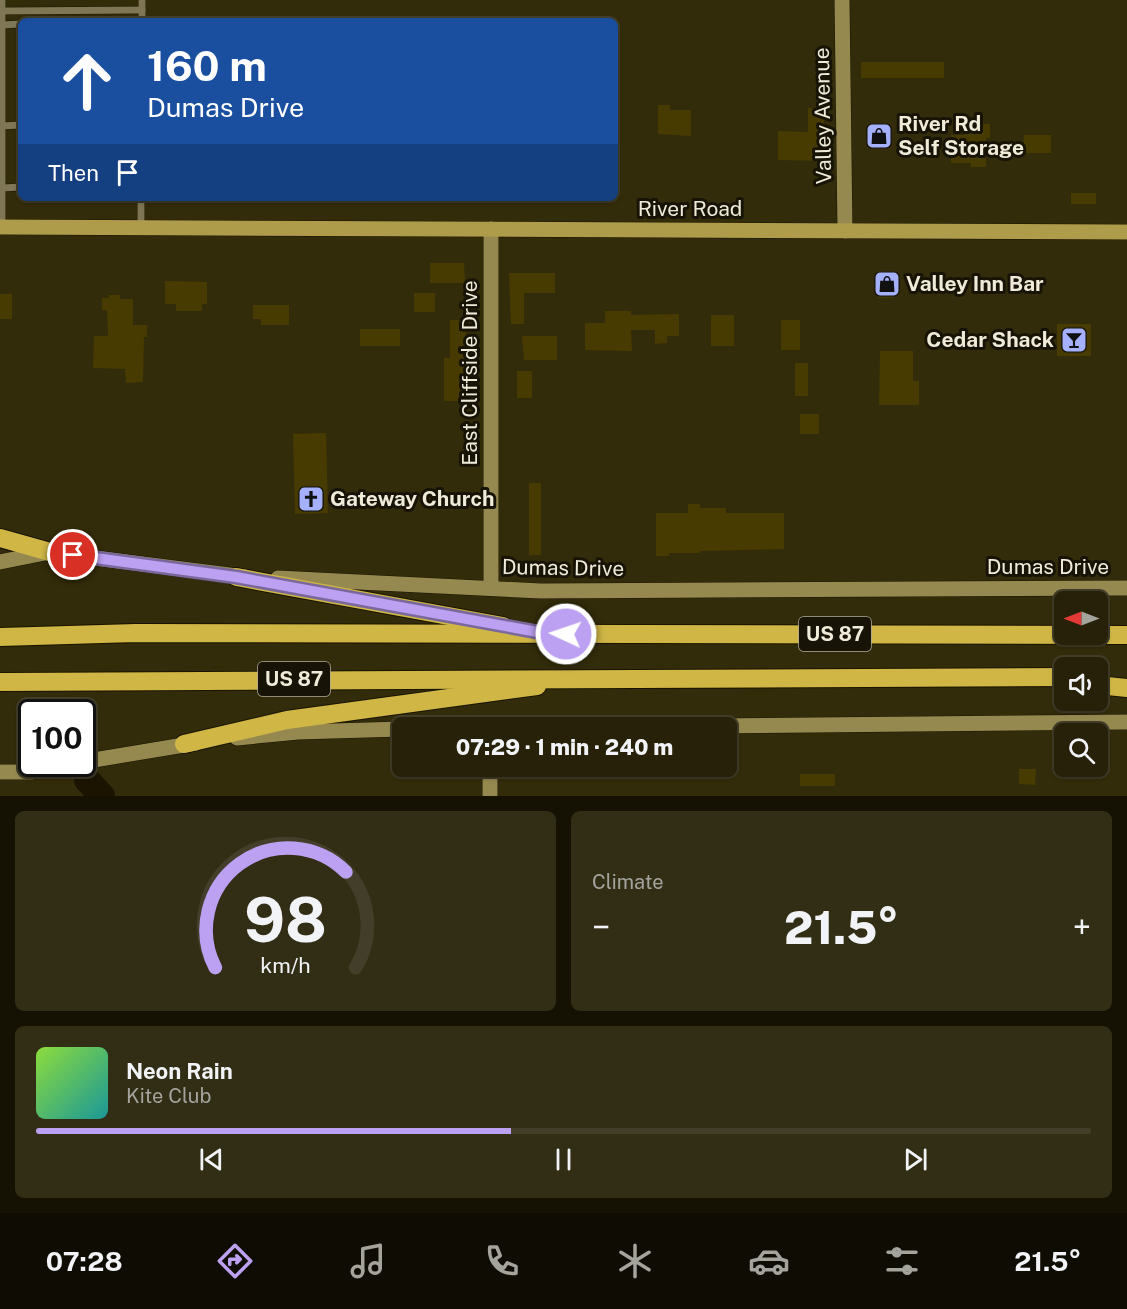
<!DOCTYPE html>
<meta charset="utf-8">
<style>
:root{--surface:#262108;--page:#322e16;--text:#f1f3f6;--muted:#a4a39c;--line:#423e29;--accent:#bca0f2}
body{margin:0;font-family:"Public Sans",sans-serif;background:var(--page);color:var(--text);height:100vh;display:flex;flex-direction:column;font-size:22px;white-space:nowrap}
*{box-sizing:border-box;margin:0}
p{font-size:20px;color:var(--muted)}
.icon{flex:none;width:33px;height:33px;fill:none;stroke:currentColor;stroke-width:2;stroke-linecap:round;stroke-linejoin:round}
.map{position:relative;height:796px;overflow:hidden}
.drawer{display:flex;flex-direction:column;gap:15px;padding:15px;background:#151204;flex:1}
.drawer>*{flex:none}
.top-card{position:absolute;left:18px;top:18px;width:600px;height:183px;border-radius:9px;box-shadow:0 2px 4px #0004,0 0 0 2px var(--line);background:#1a4fa0;color:#fff;overflow:hidden}
.needle{width:39px;rotate:270deg}
.fabs{position:absolute;left:1054px;top:591px;display:grid;gap:12px}
.fabs a{display:grid;place-items:center;width:54px;height:54px;border-radius:9px;background:var(--surface);box-shadow:0 2px 4px #0004,0 0 0 2px var(--line);font-size:30px}
.speed{position:absolute;left:18px;top:699px;display:flex;gap:12px;font-size:30px;font-weight:700;text-align:center}
.speed>*{display:grid;place-content:center;width:78px;height:78px;border-radius:50%;background:var(--surface);box-shadow:0 2px 4px #0004,0 0 0 2px var(--line);line-height:1}
.speed .limit{border:3px solid #111;border-radius:9px;background:#fff;color:#111}
.pin{position:absolute;display:grid;place-items:center;width:51px;height:51px;color:#fff;margin:-26px;border:3px solid #fff;border-radius:50%;box-shadow:0 2px 6px #0007}
.me{position:absolute;width:66px;margin:-33px;rotate:273deg;stroke-linejoin:round;filter:drop-shadow(0 0 4px #0008)}
.turn{display:flex;align-items:center;gap:21px;height:126px;padding:0 30px;font-size:27px}
.turn .icon{width:78px;height:78px;stroke-width:2.5}
.turn b{display:block;font-size:42px;line-height:51px}
.then{display:flex;align-items:center;height:57px;padding:0 30px;background:#0003;gap:12px;font-size:22px}
.big{font-size:45px;font-weight:800;line-height:1.1}
.drawer .card{flex:1;display:flex;flex-direction:column;justify-content:center;gap:9px;min-width:0;padding:0 21px;border-radius:9px;background:var(--page)}
.drawer .dial{align-items:center;gap:0}
.dial svg{height:156px;overflow:visible;fill:none;stroke:var(--line);stroke-width:7;stroke-linecap:round;text-anchor:middle}
.dial text{fill:var(--text);stroke:none}
.song{display:flex;align-items:center;gap:18px}
.cover{width:72px;height:72px;border-radius:9px;background:linear-gradient(135deg,hsl(90 70% 55%),hsl(180 70% 35%))}
.played{height:6px;border-radius:3px;background:linear-gradient(90deg,var(--accent) 45%,var(--line) 45%)}
.keys{display:flex;justify-content:space-around;direction:ltr}
.heat{display:flex;justify-content:space-between;align-items:center;font-size:33px;direction:ltr}
.drawer .tiles{flex:1;display:grid;gap:15px;grid-template-columns:1fr 1fr}
.card:last-child{grid-column:span 2}
.trip{position:absolute;left:392px;top:717px;width:345px;height:60px;border-radius:9px;background:var(--surface);box-shadow:0 2px 4px #0004,0 0 0 2px var(--line);font-weight:800;line-height:60px;text-align:center}
.dock{display:flex;height:96px;justify-content:space-around;align-items:center;background:#0f0d03;color:var(--muted)}
.dock .icon{width:42px;height:42px}
.dock .current{color:var(--accent)}
.dock b{font-size:27px;color:var(--text)}
.map>svg:first-child{display:block}
</style>
<div class="map">
<svg width="1127" height="796" viewBox="0 0 1127 796">
<rect width="100%" height="100%" fill="#332c0a"/>
<g fill="none" stroke-linecap="round" stroke-linejoin="round">
<path stroke="#1a1400" stroke-width="26" d="M87,780L102,796"/>
</g>
<g fill="#473b01">
<rect x="861" y="62" width="83" height="16"/>
<path d="M658,105H670V110H691V136L658,134Z"/>
<path d="M808,108H824V161L778,160V131L808,132Z"/>
<rect x="868" y="124" width="19" height="23"/>
<path d="M965,124H990V138H986V167H971V163H951V135H965Z"/>
<path d="M1024,135H1051V153H1023Z"/>
<rect x="1071" y="193" width="25" height="11"/>
<path d="M430,263H464L465,283H430Z"/>
<rect x="878" y="271" width="15" height="27"/>
<path d="M509,273H555V293H524V324H511Z"/>
<path d="M165,281L207,282V304H202V311H176V304H165Z"/>
<rect x="414" y="293" width="21" height="19"/>
<rect x="0" y="294" width="12" height="25"/>
<path d="M109,295H120V299H133V325H147V337H144L143,382L126,383L125,369L93,368L94,336H108L107,310H102V298H109Z"/>
<path d="M253,305H289V325H261V319H253Z"/>
<path d="M605,311H631V315L679,314V336H667V343L655,344V330H631L632,351L585,350V323H605Z"/>
<rect x="711" y="315" width="23" height="31"/>
<path d="M450,320H466L464,401H444V358H450Z"/>
<rect x="781" y="320" width="19" height="30"/>
<rect x="1057" y="324" width="34" height="32"/>
<rect x="360" y="329" width="40" height="17"/>
<path d="M522,336H557V360H524Z"/>
<path d="M880,351H913V381H919V405H879Z"/>
<rect x="795" y="363" width="13" height="33"/>
<rect x="517" y="371" width="15" height="27"/>
<rect x="800" y="414" width="19" height="20"/>
<path d="M326,433L328,513L295,514L293,434Z"/>
<rect x="529" y="483" width="12" height="72"/>
<path d="M688,504H700V508H726V513H784V549L700,551V553H669V556H656V513H688Z"/>
<rect x="542" y="766" width="33" height="13"/>
<path d="M1019,769H1036L1035,785L1019,784Z"/>
<rect x="800" y="774" width="35" height="12"/>
</g>
<g fill="none" stroke-linecap="round" stroke-linejoin="round">
<g stroke="#191400" stroke-width="8">
<g id="lane">
<path d="M142,0V21"/>
<path d="M2,11L142,10"/>
<path d="M2,25L21,24"/>
<path d="M0,126L21,125"/>
<path d="M2,188L21,187"/>
<path d="M141,198V227"/>
<path d="M2,227V0"/>
</g>
</g>
<g stroke="#191400" stroke-width="16">
<g id="secondary">
<path d="M842,0L845,231"/>
<path d="M491,229V588"/>
<path d="M40,551L245,577"/>
<path d="M0,562L50,552"/>
<path d="M278,578L541,591L1127,588"/>
<path d="M483,728L1127,722"/>
<path d="M237,738L298,732L402,729"/>
<path d="M82,762L196,743"/>
<path d="M0,772H31L76,764"/>
<path d="M490,796V766"/>
</g>
</g>
<g stroke="#191400" stroke-width="16">
<path id="primary" d="M0,227L1127,232"/>
</g>
<g stroke="#191400" stroke-width="20">
<g id="highway">
<path d="M0,538L50,552"/>
<path d="M236,577L503,626"/>
<path d="M0,637L136,633L1127,635"/>
<path d="M0,682L1065,677"/>
<path d="M1098,685L1127,688"/>
<path d="M184,744L287,720L537,686"/>
</g>
</g>
<use href="#lane" stroke="#7e7654" stroke-width="7"/>
<use href="#secondary" stroke="#968950" stroke-width="15"/>
<use href="#primary" stroke="#af9c4b" stroke-width="15"/>
<use href="#highway" stroke="#cfb645" stroke-width="18"/>
</g>
<g fill="none" stroke-linecap="round" stroke-linejoin="round">
<g stroke="#7a689d" stroke-width="15">
<path id="route" d="M73,555L236,577L543,633L566,634"/>
</g>
<use href="#route" stroke="#bca0f2" stroke-width="10"/>
</g>
<defs>
<g id="shop-square" transform="scale(1.35)"><rect x="-9" y="-9" width="18" height="18" rx="4" fill="#a5b1fc" stroke="#171407"/><path d="M-5-2.5h2.3a2.7 3.5 0 0 1 5.4 0H5L5.5 6h-11ZM-1.5-2.5h3a1.5 2.3 0 0 0-3 0Z" fill="#111"/></g>
<g id="bar-square" transform="scale(1.35)"><rect x="-9" y="-9" width="18" height="18" rx="4" fill="#a5b1fc" stroke="#171407"/><path d="M-6-5H6L.8 .8V4.5H3.5V6h-7V4.5H-.8V.8Z" fill="#111"/></g>
<g id="church-square" transform="scale(1.35)"><rect x="-9" y="-9" width="18" height="18" rx="4" fill="#a5b1fc" stroke="#171407"/><path d="M-1.2-6h2.4v3.5h3.3v2.4h-3.3V6h-2.4V-.1h-3.3v-2.4h3.3Z" fill="#111"/></g>
</defs>
<g fill-rule="evenodd">
<use href="#shop-square" x="879" y="136"/>
<use href="#shop-square" x="887" y="284"/>
<use href="#bar-square" x="1074" y="340"/>
<use href="#church-square" x="311" y="499"/>
</g>
<g text-anchor="middle" stroke-width="6" stroke-linejoin="round" paint-order="stroke">
<g fill="#171407" stroke="#afaa9a" stroke-width="1.5">
<rect x="799" y="617" width="72" height="34" rx="4.5"/>
<rect x="258" y="662" width="72" height="34" rx="4.5"/>
</g>
<g font-size="20" font-weight="bold" fill="#f0ebd9">
<text x="835" y="641">US 87</text>
<text x="294" y="686">US 87</text>
</g>
<g font-size="21" fill="#f0ebd9" stroke="#171407">
<text transform="translate(823 116) rotate(-91)" y="7">Valley Avenue</text>
<text x="690" y="216">River Road</text>
<text transform="translate(470 373) rotate(-90)" y="7">East Cliffside Drive</text>
<text x="1048" y="574">Dumas Drive</text>
<text transform="translate(563 568) rotate(1)" y="7">Dumas Drive</text>
</g>
<g font-size="21" font-weight="bold" fill="#f0ebd9" stroke="#171407" text-anchor="start">
<text x="898" y="131">River Rd<tspan x="898" dy="24">Self Storage</tspan></text>
<text x="906" y="291">Valley Inn Bar</text>
<text x="1054" y="347" text-anchor="end">Cedar Shack</text>
<text x="330" y="506">Gateway Church</text>
</g>
</g>
</svg>
<div class="fabs">
<a><svg class="needle" viewBox="-14 -14 28 28"><path d="M0-13l5 13h-10z" fill="#e53935"/><path d="M0 13l5-13h-10z" fill="#a4a39c"/></svg></a>
<a><svg class="icon" aria-label="sound" viewBox="0 0 24 24"><path d="M4 9h4l5-4v14l-5-4H4zM17 9q2 3 0 6"/></svg></a>
<a><svg class="icon" aria-label="search" viewBox="0 0 24 24"><circle cx="10" cy="10" r="6"/><path d="M15 15l6 6"/></svg></a>
</div>
<div class="speed"><div class="limit">100</div></div>
<div class="pin" style="left:73px;top:555px;background:#d93025"><svg class="icon" aria-label="arrive" viewBox="0 0 24 24"><path d="M6 21V4h12l-3 4 3 4H6"/></svg></div>
<svg class="me" style="left:566px;top:634px" viewBox="-20 -20 40 40"><circle r="17" fill="#bca0f2" stroke="#fff" stroke-width="3"/><path d="M0-11L8 9 0 5-8 9z" fill="#fff"/></svg>
<div class="trip">07:29 · 1 min · 240 m</div>
<div class="top-card">
<div class="turn"><svg class="icon" aria-label="ahead" viewBox="0 0 24 24"><path d="M12 20V5M6 11l6-6 6 6"/></svg><div><b>160 m</b>Dumas Drive</div></div>
<div class="then">Then<svg class="icon" aria-label="arrive" viewBox="0 0 24 24"><path d="M6 21V4h12l-3 4 3 4H6"/></svg></div>
</div>
</div>
<section class="drawer">
<div class="tiles">
<div class="card dial"><svg viewBox="0 0 100 80">
<path d="M14 69A42 42 0 1 1 86 69"/>
<path d="M14 69A42 42 0 0 1 81 20" stroke="#bca0f2"/>
<text x="50" y="56" font-size="32" font-weight="700">98</text>
<text x="50" y="72" font-size="11">km/h</text>
</svg></div>
<div class="card"><p>Climate</p>
<div class="heat"><a>−</a><b class="big">21.5°</b><a>+</a></div>
</div>
<div class="card">
<div class="song"><i class="cover"></i><div><b>Neon Rain</b><p>Kite Club</p></div></div>
<div class="played"></div>
<div class="keys"><svg class="icon" aria-label="previous" viewBox="0 0 24 24"><path d="M18 5L8 12l10 7zM5 5v14"/></svg><svg class="icon" aria-label="pause" viewBox="0 0 24 24"><path d="M8 5v14M16 5v14"/></svg><svg class="icon" aria-label="next" viewBox="0 0 24 24"><path d="M6 5l10 7-10 7zM19 5v14"/></svg></div>
</div>
</div>
</section>
<nav class="dock">
<b>07:28</b>
<svg class="icon current" aria-label="directions" viewBox="0 0 24 24"><path d="M12 3l9 9-9 9-9-9zM9 14v-3h6M13 9l2 2-2 2"/></svg>
<svg class="icon" aria-label="music" viewBox="0 0 24 24"><path d="M9 18V5l10-2v13"/><circle cx="6" cy="18" r="3"/><circle cx="16" cy="16" r="3"/></svg>
<svg class="icon" aria-label="phone" viewBox="0 0 24 24"><path d="M5 4h4l2 5-3 2q2 4 5 5l2-3 5 2v4C11 20 4 13 5 4z"/></svg>
<svg class="icon" aria-label="climate" viewBox="0 0 24 24"><path d="M12 3v18M4 7l16 10M4 17L20 7"/></svg>
<svg class="icon" aria-label="car" viewBox="0 0 24 24"><path d="M5 17H2v-5l4-1 3-4h7l3 4 3 1v5h-3M9 17h6M6 11h13"/><circle cx="7" cy="17" r="2"/><circle cx="17" cy="17" r="2"/></svg>
<svg class="icon" aria-label="filters" viewBox="0 0 24 24"><path d="M4 7h16M4 17h16"/><circle cx="9" cy="7" r="2"/><circle cx="15" cy="17" r="2"/></svg>
<b>21.5°</b>
</nav>
